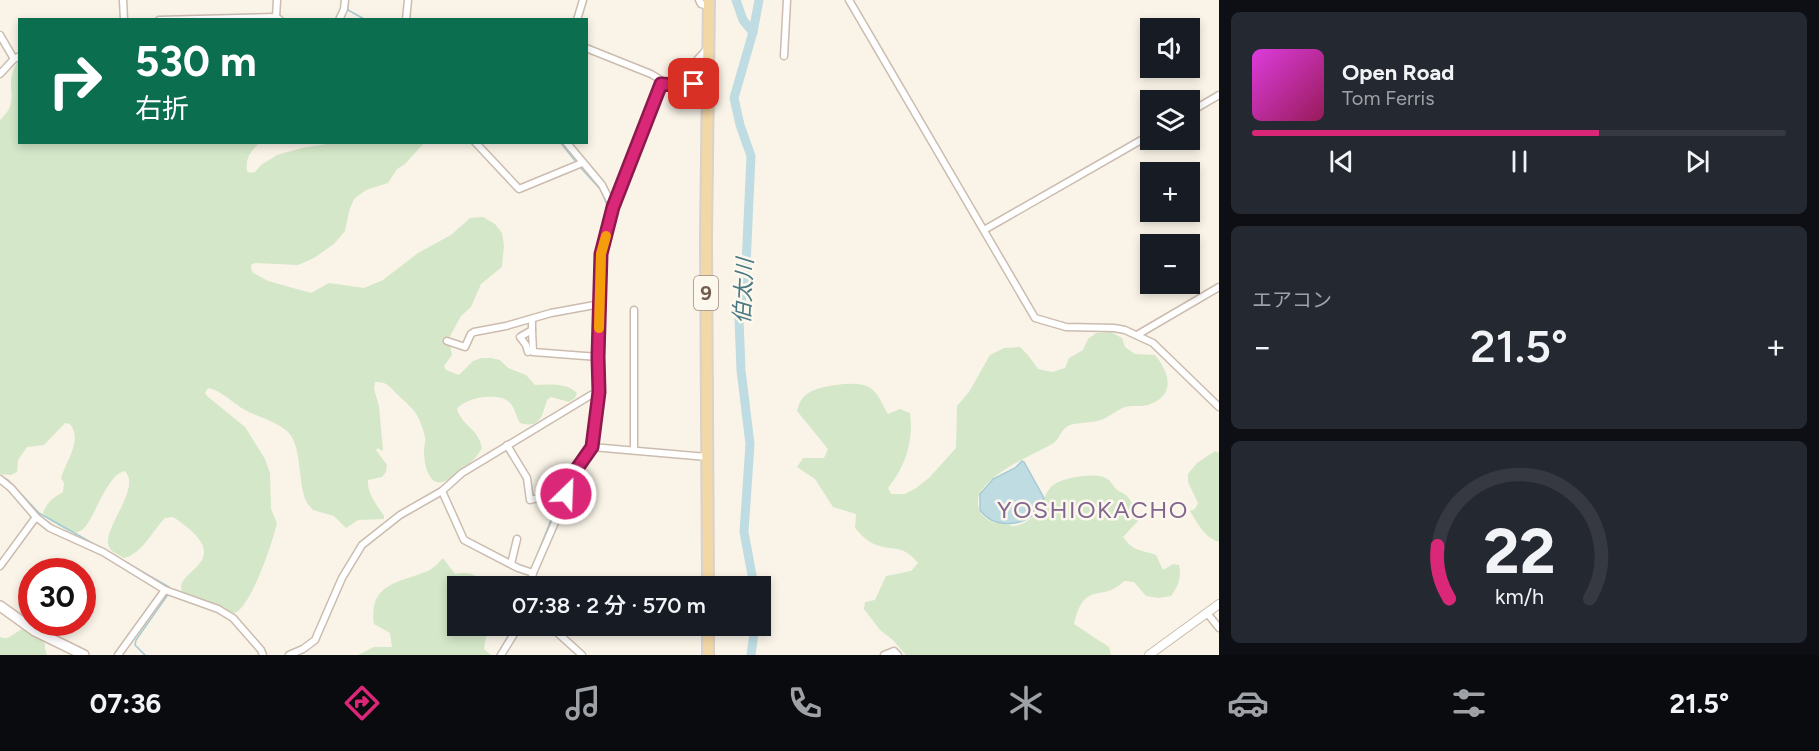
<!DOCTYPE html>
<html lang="ja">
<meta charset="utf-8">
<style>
:root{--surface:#171b24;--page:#242831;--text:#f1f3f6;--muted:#9ea1a6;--line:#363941;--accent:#db2777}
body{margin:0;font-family:Figtree,"Noto Sans JP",sans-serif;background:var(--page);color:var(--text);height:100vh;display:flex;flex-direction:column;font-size:22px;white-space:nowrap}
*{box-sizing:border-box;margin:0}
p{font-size:20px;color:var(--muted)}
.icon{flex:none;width:33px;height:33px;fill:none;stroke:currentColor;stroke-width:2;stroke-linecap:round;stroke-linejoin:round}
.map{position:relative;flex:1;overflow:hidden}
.details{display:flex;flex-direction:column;gap:12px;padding:12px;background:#0d0f14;width:600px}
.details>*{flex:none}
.guide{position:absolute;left:18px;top:18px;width:570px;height:126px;border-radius:0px;box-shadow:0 3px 9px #0003;background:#0b6e4f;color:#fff;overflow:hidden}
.buttons{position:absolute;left:1140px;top:18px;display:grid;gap:12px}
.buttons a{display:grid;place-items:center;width:60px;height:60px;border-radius:0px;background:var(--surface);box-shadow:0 3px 9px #0003;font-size:30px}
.speed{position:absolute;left:18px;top:558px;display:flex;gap:12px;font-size:30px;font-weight:700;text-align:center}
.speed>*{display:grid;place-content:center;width:78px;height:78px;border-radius:50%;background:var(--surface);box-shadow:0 3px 9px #0003;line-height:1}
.speed .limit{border:9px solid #d22;background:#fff;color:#111}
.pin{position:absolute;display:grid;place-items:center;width:51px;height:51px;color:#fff;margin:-26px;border-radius:12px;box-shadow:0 3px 9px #0006}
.me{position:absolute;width:66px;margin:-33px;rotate:24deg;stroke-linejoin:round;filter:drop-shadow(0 0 4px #0008)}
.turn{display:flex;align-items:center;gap:21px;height:126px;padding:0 18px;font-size:27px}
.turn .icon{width:78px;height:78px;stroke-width:2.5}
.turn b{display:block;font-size:42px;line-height:51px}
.big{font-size:45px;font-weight:600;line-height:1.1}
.details .card{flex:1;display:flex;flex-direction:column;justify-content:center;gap:9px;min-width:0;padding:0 21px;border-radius:9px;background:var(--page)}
.details .dial{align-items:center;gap:0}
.dial svg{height:156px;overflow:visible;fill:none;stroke:var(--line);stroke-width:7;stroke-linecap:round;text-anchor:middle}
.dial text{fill:var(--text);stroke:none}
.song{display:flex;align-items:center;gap:18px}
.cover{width:72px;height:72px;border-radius:9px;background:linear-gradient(135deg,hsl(300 70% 55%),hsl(330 70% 35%))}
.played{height:6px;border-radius:3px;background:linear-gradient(90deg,var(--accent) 65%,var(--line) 65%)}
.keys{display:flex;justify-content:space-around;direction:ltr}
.heat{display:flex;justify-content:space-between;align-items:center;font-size:33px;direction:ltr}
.trip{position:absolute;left:447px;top:576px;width:324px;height:60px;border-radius:0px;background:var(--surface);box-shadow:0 3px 9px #0003;font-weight:600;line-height:60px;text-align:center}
.menu{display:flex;height:96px;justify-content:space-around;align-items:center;background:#090b0e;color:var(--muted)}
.menu .icon{width:42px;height:42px}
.menu .selected{color:var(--accent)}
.menu b{font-size:27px;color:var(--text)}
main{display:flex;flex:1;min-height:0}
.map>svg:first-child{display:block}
</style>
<main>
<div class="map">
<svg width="1219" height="655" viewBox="0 0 1219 655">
<rect width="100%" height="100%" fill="#faf4e8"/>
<g fill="#d4e7c8">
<path d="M19,60L20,142L259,143C251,152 245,158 247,171L250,173L255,172L261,165L277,155L302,148L339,142L424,143L405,164L397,169L388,183L366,190L354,199L349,211L345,231L334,244L314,258L298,265L255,263L251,265L252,272L268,281L311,293L329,283L364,288L383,280L418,253L451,235L470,218L483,217L495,224L502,233L504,246L502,267L481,284L471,307L461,316L449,338L452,355L444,366L446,370L459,375L473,361L481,358H491L500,360L508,368L526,375L535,385C549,384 568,383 577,393L575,398L569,402L551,397L547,400C542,415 541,429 520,423C516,417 515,406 508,401C496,393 466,397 457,409C463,427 478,428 482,448C474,462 466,466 453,476C432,494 424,470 424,451C424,446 426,441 425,437C424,431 421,424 419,419C414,408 406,403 398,395C390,387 387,381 375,382L374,389L379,406L383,450L382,451L378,448L376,450L387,465L386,472L382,477L368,480C367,494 377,505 384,516V519L358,520L346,528L334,516L313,510L307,503C297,484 303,445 287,431C275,421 258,417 245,410C232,403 223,391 208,388L205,393L207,396L245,427L265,459L270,473L271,509L277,523C273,541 252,605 235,613C227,617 218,606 211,603C203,601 186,599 182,591C173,570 242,562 173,517L165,518C153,530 142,554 124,558C119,555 111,552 109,547C101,529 142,489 125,471C104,475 93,529 78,532C73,534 66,530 61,527C54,523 48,520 43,513C47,502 53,498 63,492L64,483L61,478C66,461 83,440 70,424L65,423L44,445L27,447L18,460L17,472L11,475L0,474V120C24,98 0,87 19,60Z"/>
<path d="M1111,332L1122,338L1125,347L1135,354L1155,355C1170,373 1176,396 1148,405C1140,407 1132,405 1125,407C1117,410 1109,417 1101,420C1091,423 1080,422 1070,425C1060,429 1060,440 1052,444C1033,455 976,478 978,503C978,512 983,517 990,521C995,524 998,523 1003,523C1005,523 1010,526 1012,526C1020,527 1034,518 1039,511C1043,504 1045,493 1051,487C1059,478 1092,473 1103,477C1110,479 1112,484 1116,489C1119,492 1124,493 1127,496C1133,503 1137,512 1138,521L1123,537C1134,552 1139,549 1156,555L1163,570L1173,564L1179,565C1182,578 1178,586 1171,596L1159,598L1146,596L1134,582L1124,581C1102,604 1085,578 1074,624L1109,647L1111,655H906L893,640L880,630L864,609L865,602L875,600L886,576L911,571L918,563C902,543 892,552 874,544C867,541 861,535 855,528L856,514L833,507L815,479L797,467L803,458H824L828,449L797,411C799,403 802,396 810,392C822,385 857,380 869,387C879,393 882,405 888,414L900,409L910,413C914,441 905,467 888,488L891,494H905L916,488L929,478L956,448L957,406L969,392L990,355L1004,348L1020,347L1028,355L1038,369L1052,372L1065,368L1069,358L1083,350L1088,339L1096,333Z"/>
<path d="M1215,451L1219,453V542C1204,537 1198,524 1190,511L1195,509L1198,503L1188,482V474L1197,463Z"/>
<path d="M443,558L455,574C470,571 477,574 486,586H458V626H508L506,630L498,629L486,637L484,649L491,655H358L374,647H392L390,633L374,624C369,583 398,583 428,571C434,568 438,563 443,558Z"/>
<path d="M23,629L41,639L45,644V649L47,655H0V637C11,641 13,632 23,629Z"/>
</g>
<path fill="#bedce2" stroke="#a6cbd3" stroke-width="1.5" d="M1022,461L1024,462L1044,498C1041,503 1039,510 1035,514C1019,527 993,528 980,510V494L993,479L1015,468Z"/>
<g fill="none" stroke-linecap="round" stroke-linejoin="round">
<g stroke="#a6cbd3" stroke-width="1.5">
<path d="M348,0V10L366,20"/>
<path d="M560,142L576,162"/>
<path d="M579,166L601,190L608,208L597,244L594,271L596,303"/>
<path d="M594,354L595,308"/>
<path d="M594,359L595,390"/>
<path d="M0,476L8,480L39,513L101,548"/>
<path d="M561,493L567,476L588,446L594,398"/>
<path d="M115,556L169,587V589"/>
<path d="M532,568L560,497"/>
<path d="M145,655L135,645L136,640L169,593"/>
<path d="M497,655L514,626"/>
</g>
<g stroke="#bedce2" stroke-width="9">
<path d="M736,0L743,20L753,32"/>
<path d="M754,586L744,532L750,444L741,370L739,319L746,266L751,156L740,125L734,98L753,32L759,0"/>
<path d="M751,655L755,626"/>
</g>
<g stroke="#cbbcaf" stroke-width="9">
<g id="minor">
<path d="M123,0L124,20"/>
<path d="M699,0L701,4L708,6"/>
<path d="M849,0L1035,318L1066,327L1114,328L1125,330L1153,343L1219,407"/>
<path d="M276,17L277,0"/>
<path d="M159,20L276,17L280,20"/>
<path d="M339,20L344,9L345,0"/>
<path d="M406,20L408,0"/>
<path d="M577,20L583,0"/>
<path d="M0,35L14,59"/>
<path d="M586,48L651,74L666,83L688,86L694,84L698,77L697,60L707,49"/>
<path d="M784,56L787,0"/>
<path d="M0,74L14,59L20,56"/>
<path d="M1190,112L1219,95"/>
<path d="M475,142L519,189L582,163"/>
<path d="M566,142L602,185L613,207"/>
<path d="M984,230L1150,135"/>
<path d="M634,310V450"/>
<path d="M532,330L533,352L598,357"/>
<path d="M1137,335L1219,287"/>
<path d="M447,341L465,347L471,334L474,332L506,326L551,313L600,304"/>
<path d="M528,352L526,345L520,337L532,330V319"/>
<path d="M507,445L527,478L530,500L554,494H566"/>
<path d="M592,447L707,457"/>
<path d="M0,479L11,488L36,517L50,528L103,552L165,590L218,609L233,618L261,650L263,655"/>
<path d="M442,491L464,540L518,568L533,573"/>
<path d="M511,564L517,539"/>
<path d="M0,566L36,517"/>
<path d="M530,586L533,573L563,504L571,477L592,447L599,392L598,357L601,254L613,207L657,92L661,84L666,83"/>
<path d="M1207,613L1219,628"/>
<path d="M550,626L582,655"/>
<path d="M118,655L165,590"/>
<path d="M289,655L303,649L315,640L342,578L362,545L400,515L442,491L462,473L591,395L599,392"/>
<path d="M501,655L519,626"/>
<path d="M884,655L894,651L898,655"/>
</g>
</g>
<g stroke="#cbbcaf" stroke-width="10">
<path id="tertiary" d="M1149,655L1219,604"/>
</g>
<g stroke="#cebcad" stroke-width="12">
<path id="secondary" d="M0,606L35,631L84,655"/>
</g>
<g stroke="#d8d1ce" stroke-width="14">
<g id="primary">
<path d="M708,586L706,238L709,0"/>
<path d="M708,655V626"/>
</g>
</g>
<use href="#minor" stroke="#fff" stroke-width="6"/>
<use href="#tertiary" stroke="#fff" stroke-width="8"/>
<use href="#secondary" stroke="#fff" stroke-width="9"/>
<use href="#primary" stroke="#f2d8a7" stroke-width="10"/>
</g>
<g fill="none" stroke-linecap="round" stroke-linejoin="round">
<g stroke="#8e194d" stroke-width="15">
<path id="route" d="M566,494L571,477L592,447L599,392L598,357L601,254L613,207L661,84L688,86L694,84"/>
</g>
<use href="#route" stroke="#db2777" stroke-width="10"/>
<path stroke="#f59e0b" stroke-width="10" d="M599,328L601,254L606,236"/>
</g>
<g text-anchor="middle" stroke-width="5" stroke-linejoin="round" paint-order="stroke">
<rect fill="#fdf8ee" stroke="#9c8b7f" stroke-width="1.5" x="694" y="276" width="24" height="34" rx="4.5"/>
<g font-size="20" font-weight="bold" fill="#725c4f">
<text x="706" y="300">9</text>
</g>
<g font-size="22" font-style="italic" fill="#4a7983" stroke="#fdf8ee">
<text transform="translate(743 291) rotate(-87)" y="8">伯太川</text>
</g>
<g font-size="24" letter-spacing="1.5" fill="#82668e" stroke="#fdf8ee">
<text x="1093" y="518">YOSHIOKACHO</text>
</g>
</g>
</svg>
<div class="buttons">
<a><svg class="icon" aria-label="sound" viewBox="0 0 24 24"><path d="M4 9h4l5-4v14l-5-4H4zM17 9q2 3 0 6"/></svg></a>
<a><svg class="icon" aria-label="layers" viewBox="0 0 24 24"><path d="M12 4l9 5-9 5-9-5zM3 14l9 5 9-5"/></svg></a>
<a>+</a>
<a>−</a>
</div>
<div class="speed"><div class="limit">30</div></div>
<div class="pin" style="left:694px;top:84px;background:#d93025"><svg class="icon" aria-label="arrive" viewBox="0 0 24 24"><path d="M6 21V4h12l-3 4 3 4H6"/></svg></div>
<svg class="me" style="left:566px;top:494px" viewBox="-20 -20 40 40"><circle r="17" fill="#db2777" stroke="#fff" stroke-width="3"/><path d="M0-11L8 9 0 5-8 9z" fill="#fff"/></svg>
<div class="trip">07:38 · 2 分 · 570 m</div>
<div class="guide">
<div class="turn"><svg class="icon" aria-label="right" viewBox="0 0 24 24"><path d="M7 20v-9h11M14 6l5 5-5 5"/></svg><div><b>530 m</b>右折</div></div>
</div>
</div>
<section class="details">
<div class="card">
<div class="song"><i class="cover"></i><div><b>Open Road</b><p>Tom Ferris</p></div></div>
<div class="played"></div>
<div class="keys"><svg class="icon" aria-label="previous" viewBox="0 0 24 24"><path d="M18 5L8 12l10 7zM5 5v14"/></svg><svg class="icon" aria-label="pause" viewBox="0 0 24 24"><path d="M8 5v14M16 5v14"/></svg><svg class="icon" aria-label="next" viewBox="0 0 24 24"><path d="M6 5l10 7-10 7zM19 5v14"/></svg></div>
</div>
<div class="card"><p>エアコン</p>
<div class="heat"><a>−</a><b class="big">21.5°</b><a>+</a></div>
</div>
<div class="card dial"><svg viewBox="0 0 100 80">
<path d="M14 69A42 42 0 1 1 86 69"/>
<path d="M14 69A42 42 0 0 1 8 42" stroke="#db2777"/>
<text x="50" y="56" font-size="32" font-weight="700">22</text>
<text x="50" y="72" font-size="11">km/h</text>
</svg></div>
</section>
</main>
<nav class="menu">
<b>07:36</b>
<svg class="icon selected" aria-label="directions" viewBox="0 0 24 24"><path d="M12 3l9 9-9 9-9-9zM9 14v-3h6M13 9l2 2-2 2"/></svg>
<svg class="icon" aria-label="music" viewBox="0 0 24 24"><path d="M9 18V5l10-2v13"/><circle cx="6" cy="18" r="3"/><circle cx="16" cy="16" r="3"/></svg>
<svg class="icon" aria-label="phone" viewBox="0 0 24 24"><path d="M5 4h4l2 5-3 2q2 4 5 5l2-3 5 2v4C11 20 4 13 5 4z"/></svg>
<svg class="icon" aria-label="climate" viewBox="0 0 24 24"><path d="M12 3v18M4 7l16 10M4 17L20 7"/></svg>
<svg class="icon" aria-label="car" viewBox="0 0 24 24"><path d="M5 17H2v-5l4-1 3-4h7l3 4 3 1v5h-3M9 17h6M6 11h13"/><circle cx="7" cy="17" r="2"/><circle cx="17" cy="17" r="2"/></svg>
<svg class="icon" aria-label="filters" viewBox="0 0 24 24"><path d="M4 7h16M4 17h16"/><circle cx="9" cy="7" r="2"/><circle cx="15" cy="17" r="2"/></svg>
<b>21.5°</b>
</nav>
